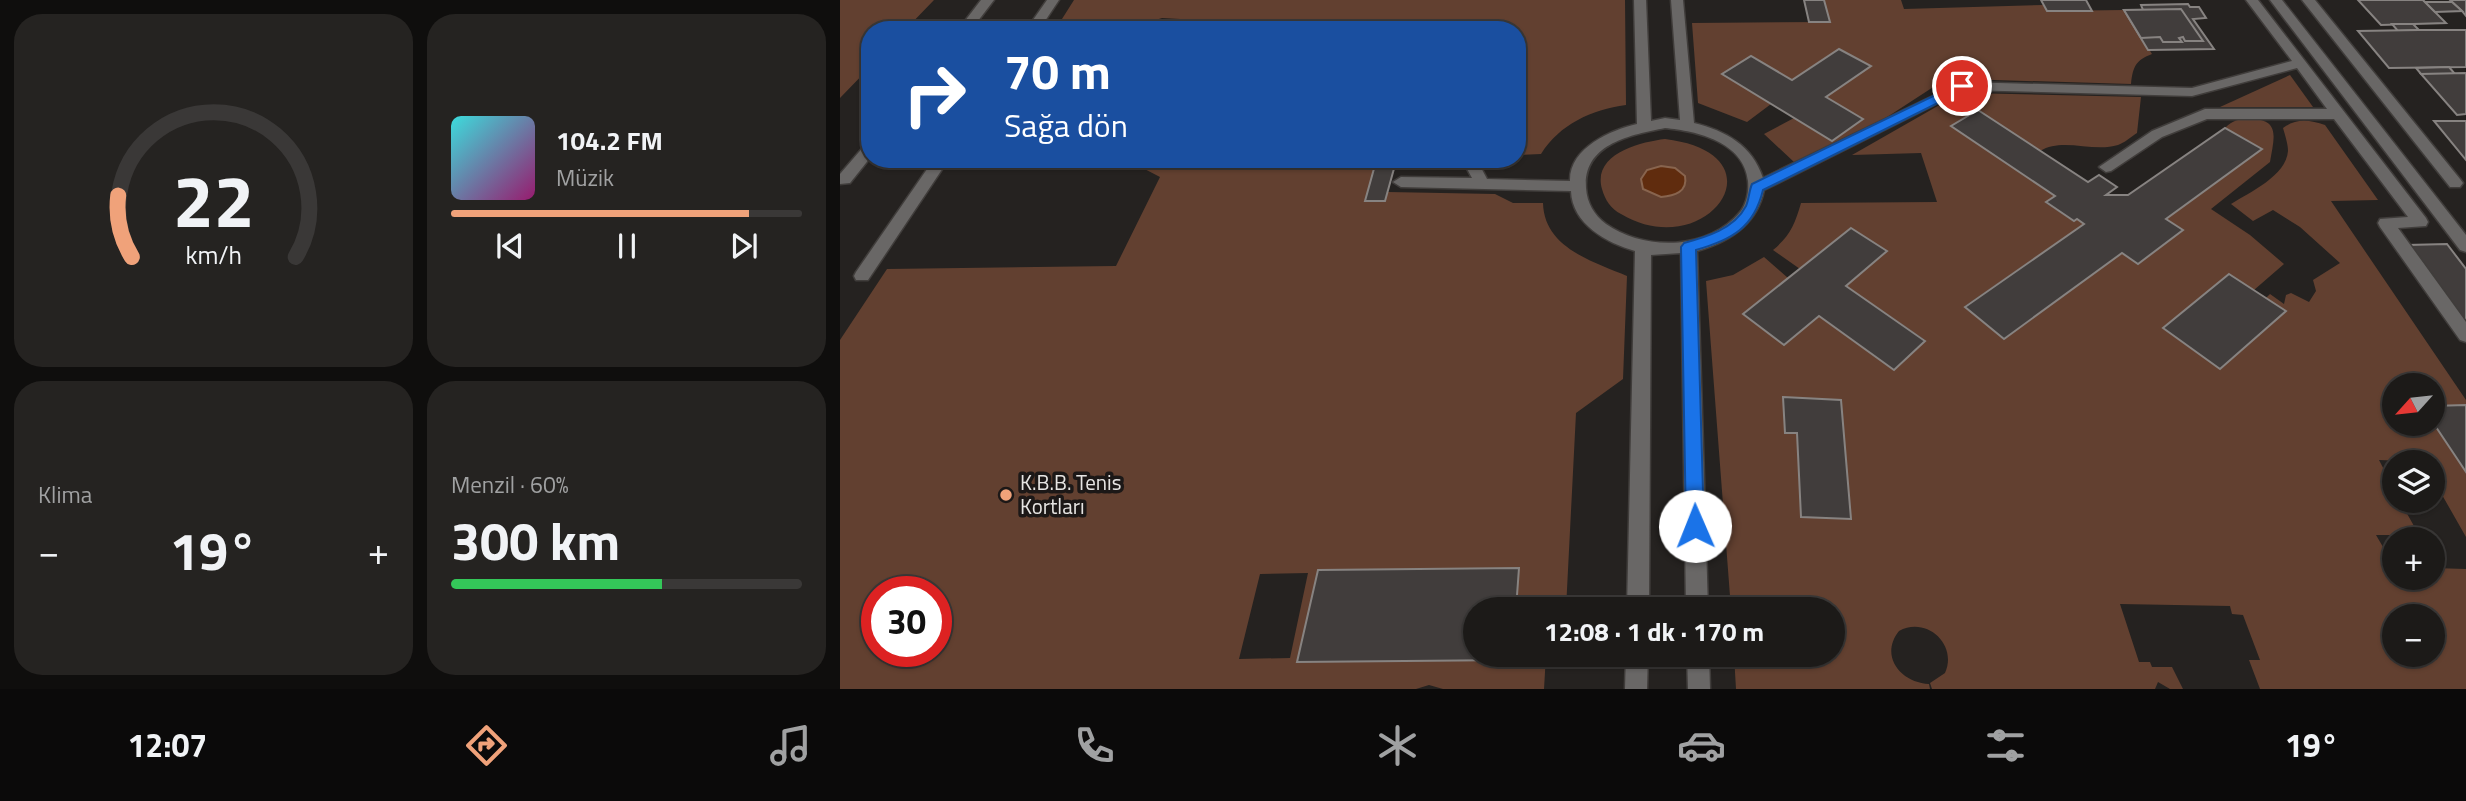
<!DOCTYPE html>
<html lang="tr">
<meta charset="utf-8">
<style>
:root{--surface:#1c1a18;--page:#252321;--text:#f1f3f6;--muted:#a0a1a2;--line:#3a3837;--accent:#f0a27a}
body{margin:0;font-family:"Titillium Web",sans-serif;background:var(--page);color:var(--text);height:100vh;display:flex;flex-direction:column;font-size:26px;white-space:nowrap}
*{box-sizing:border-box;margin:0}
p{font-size:23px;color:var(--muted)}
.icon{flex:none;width:38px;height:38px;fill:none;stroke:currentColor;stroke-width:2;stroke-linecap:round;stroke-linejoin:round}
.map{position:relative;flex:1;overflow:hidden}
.side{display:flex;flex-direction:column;gap:14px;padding:14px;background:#0f0e0d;width:840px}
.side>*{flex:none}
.top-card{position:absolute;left:21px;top:21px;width:665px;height:147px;border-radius:28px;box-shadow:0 2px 5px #0004,0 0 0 2px var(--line);background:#1a4fa0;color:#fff;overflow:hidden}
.needle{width:46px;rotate:243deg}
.tools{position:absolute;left:1542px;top:373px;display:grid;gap:14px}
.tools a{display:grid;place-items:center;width:63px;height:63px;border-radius:50%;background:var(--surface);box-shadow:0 2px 5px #0004,0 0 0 2px var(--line);font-size:35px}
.speed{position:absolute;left:21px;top:576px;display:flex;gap:14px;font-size:35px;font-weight:700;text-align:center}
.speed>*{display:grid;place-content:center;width:91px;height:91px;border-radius:50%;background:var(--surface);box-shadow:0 2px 5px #0004,0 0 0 2px var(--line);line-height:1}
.speed .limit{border:10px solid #d22;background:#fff;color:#111}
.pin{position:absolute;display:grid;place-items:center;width:60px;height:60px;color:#fff;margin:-30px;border:4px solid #fff;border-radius:50%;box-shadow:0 2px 7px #0007}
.me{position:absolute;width:77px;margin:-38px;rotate:359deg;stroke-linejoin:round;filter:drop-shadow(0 0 5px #0008)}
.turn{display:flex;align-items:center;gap:24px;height:147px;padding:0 28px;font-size:32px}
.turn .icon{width:91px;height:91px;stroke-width:2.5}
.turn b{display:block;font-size:49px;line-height:60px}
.big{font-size:52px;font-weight:700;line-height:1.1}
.side .widget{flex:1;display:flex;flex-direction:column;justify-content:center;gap:10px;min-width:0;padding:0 24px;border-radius:28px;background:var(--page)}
.side .dial{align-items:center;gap:0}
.dial svg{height:182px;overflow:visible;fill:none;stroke:var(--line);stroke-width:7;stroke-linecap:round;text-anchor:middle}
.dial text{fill:var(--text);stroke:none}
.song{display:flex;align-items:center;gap:21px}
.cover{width:84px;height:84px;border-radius:10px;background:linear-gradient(135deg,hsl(180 70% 55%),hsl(320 70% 35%))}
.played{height:7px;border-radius:4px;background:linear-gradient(90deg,var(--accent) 85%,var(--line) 85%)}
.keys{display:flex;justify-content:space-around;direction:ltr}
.heat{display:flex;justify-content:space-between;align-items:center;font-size:38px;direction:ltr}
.charge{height:10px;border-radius:5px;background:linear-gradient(90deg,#34c759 60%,var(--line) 0)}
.side .tiles{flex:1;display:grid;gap:14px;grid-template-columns:repeat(2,1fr)}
.trip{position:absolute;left:623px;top:597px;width:382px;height:70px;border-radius:35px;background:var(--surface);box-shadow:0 2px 5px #0004,0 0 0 2px var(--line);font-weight:700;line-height:70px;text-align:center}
.menu{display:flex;height:112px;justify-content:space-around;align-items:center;background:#0b0a0a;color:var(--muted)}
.menu .icon{width:49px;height:49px}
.menu .current{color:var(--accent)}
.menu b{font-size:32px;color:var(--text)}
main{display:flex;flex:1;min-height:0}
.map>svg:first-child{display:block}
</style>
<main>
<section class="side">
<div class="tiles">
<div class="widget dial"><svg viewBox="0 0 100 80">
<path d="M14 69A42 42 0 1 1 86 69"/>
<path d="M14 69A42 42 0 0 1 8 42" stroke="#f0a27a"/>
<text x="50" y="56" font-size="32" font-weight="700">22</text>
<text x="50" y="72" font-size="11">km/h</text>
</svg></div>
<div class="widget">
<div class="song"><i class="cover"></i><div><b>104.2 FM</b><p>Müzik</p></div></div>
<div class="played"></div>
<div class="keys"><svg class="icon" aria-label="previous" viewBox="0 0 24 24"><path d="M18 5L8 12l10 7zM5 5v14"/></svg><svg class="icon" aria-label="pause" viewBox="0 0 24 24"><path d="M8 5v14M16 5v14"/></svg><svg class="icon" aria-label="next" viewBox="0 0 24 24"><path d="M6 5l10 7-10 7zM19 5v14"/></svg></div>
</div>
<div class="widget"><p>Klima</p>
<div class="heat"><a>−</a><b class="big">19°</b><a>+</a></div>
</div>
<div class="widget"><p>Menzil · 60%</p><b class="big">300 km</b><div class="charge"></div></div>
</div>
</section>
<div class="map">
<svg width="1626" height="689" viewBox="0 0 1626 689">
<rect width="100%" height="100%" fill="#252220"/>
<g fill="#624030" fill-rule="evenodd">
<path d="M0,0H94L65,30H30V67L0,98Z"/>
<path d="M234,0H785L786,105C751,110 720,124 701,154L677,155V30H336L340,19L322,18L306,23L302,30H215Z"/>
<path d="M984,0H1061L1064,9L1204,5L1207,11L1284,10L1312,54C1296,60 1293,66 1291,84L1122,79L1101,82L1001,147L963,166L954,162L924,134L954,118L993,141L1023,119L986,97L1031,66L999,49L952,80L911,56L882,74L931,104L907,122L858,103L852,23L989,22Z"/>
<path d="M1450,75L1473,107H1380Z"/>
<path d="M1126,93L1301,97L1297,133C1291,137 1284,143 1278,145C1253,153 1223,137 1200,151L1138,110L1112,125L1215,196L1206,203L1233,221L1237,219L1244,224L1125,306L1164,339L1282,253L1298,264L1342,231L1326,219L1421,149L1385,128C1393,120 1398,119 1410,119C1441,119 1434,138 1430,162L1371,209L1410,235L1444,264L1414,290L1389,274L1323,328L1380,369L1445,311L1426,298L1430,294L1444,304L1446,295L1451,293L1469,302L1476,291L1473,280L1500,263L1460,227L1433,210L1413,221L1391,204C1410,192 1446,176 1448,151C1448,144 1445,135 1443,128C1456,118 1470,120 1485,125L1538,200L1491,201L1626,400V405L1593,406L1592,385H1554V424H1592L1593,421L1626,472V537L1593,479L1592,462L1539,460L1554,489V500L1560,501L1579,535H1536L1543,547L1542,556L1558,583L1582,584L1585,578H1592L1593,568L1626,569V689H1420L1409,660H1420L1403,615L1392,614L1390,606L1280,604L1299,662H1310L1312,667H1332L1343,689H1330L1318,682L1315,689H1092L1090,683L1105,673C1118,644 1086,616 1059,631C1039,656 1061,683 1089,684L1090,689H896L894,655L992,654V609H891L866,281L893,275L924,257L948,278L904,315L944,345L979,316L1054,370L1085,340L1006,286L1046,251L1011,228L960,269L933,250C950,236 955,224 961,203L1097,202L1081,153L1012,155L1110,99ZM1554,616H1592V654H1554Z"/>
<path d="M825,139C947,154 866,265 781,214C771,209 765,200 762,189C752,154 800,142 825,139Z"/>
<path d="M295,159H612L623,167L536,165L526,201H545L548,192L655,194L673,203H703C704,248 754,262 787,276L783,379L736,413L726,609H676L679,568L478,570L457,662L671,660L672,655H706L704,689H603L589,685L576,689H0V340L47,269L276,266L320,177L293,163ZM468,573L450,658L399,659L420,574ZM37,592H96V651H37Z"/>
</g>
<path fill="#602c0e" stroke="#88644e" stroke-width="2" d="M821,166L835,168L845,176C848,192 834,196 821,197L803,189L801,179L807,170Z"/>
<g fill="#413d3c" stroke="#878381" stroke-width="2">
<path d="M964,0H984L990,22H969Z"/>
<path d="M1201,0H1246L1252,11H1207Z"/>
<path d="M1518,0H1583L1606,23L1541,25Z"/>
<path d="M1610,0H1626V16L1622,11Z"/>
<path d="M1585,2H1612L1622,11L1595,12Z"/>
<path d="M1348,4L1350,7H1359L1366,18L1353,19L1374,49L1308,50L1284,10H1303L1301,5Z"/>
<path d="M1341,9L1363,41H1345L1343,37L1339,38L1342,42H1323L1320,37L1301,38L1284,10Z"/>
<path d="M1552,24H1573L1579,30L1558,31Z"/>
<path d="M1579,30H1626V67L1549,68L1518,31Z"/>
<path d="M999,49L1031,66L986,97L1023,119L992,141L882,74L911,56L952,80Z"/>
<path d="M1609,67L1615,74H1581L1576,68Z"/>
<path d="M1626,73V114L1617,115L1581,74Z"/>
<path d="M1138,110L1248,182L1259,175L1277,187L1266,195H1288L1385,128L1422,149L1326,219L1343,230L1298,264L1282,253L1164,339L1125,307L1244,224L1237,219L1234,221L1206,202L1215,196L1111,126Z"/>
<path d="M1594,121H1626V160Z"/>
<path d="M535,165H555L545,201H525Z"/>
<path d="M1011,228L1047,251L1006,286L1085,341L1054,370L979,316L944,345L903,314Z"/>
<path d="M1607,244L1626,269V325L1568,245Z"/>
<path d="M1389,274L1446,311L1380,369L1323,328Z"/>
<path d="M943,397L1001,400L1011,519L961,517L957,433H945Z"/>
<path d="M1626,405V472L1592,421V406Z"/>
<path d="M679,568L676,609H635V654H672V660L457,662L478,570Z"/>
</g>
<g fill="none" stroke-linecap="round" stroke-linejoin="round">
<g stroke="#403d3b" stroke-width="3">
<g id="minor">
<path d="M141,0H154L131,30H118Z"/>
<path d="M207,0H219L199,30H186Z"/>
<path d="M794,0H806L811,121L825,118L840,120L831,0H843L854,123C886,131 912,145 923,178L1122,82L1352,88L1452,61L1406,0H1418L1586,218L1588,222L1586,226L1558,228L1626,322V342L1620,340L1540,227L1538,223L1540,219L1568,217L1494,119H1367L1322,137L1271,171L1266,172L1259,167L1312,131L1365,109H1487L1457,68L1352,96L1124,90L924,190C917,224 889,242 857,251L868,609H846L841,253L811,255L809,609H787L795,251C767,243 732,224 731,191L561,187L553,182L561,177L632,178L626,167L617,159L637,160L647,179L730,181C729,148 771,130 797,124ZM825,128C857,131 904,142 908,181C909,191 907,202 901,211C869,251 804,251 766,224C754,215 747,203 746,188C743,144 790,135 825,128Z"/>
<path d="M1430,0H1442L1626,235V252L1620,250Z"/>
<path d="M1462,0H1475L1620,179L1623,183L1620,187H1610Z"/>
<path d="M319,21L325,25L324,30H311L314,22Z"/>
<path d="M30,143V158L10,183L0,184V174L25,145Z"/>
<path d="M94,159H109L28,280H16L14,276L16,272Z"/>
<path d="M786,654H808L807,689H785Z"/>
<path d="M847,654H869L870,689H848Z"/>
</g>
</g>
<use href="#minor" fill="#696766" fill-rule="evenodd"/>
</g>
<path fill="#1a73e8" stroke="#114b97" stroke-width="2" d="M1122,82L1128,86L1126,89L923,190C914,228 891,240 856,250L864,526L862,532L855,534L849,532L846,526L841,247L844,243C866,237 894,229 906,206C909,199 909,191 912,184Z"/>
<circle fill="#f0a27a" stroke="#1c1817" stroke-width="2.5" cx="166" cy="495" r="7"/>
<g text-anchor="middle" stroke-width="7" stroke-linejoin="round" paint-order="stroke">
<g font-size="21" fill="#e7e5e3" stroke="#1c1817" text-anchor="start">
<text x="180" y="490">K.B.B. Tenis<tspan x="180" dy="24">Kortları</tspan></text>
</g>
</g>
</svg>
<div class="tools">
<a><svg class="needle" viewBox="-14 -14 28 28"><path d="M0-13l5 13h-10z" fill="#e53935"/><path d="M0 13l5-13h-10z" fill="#a0a1a2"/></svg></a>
<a><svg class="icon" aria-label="layers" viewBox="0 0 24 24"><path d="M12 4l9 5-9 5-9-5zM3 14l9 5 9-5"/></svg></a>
<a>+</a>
<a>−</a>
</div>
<div class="speed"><div class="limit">30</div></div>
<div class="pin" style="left:1122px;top:86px;background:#d93025"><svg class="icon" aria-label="arrive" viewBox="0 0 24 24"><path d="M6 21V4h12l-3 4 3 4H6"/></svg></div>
<svg class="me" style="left:855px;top:526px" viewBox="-20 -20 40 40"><circle r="19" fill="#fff"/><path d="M0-13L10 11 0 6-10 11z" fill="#1a73e8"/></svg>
<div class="trip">12:08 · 1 dk · 170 m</div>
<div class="top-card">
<div class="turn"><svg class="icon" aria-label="right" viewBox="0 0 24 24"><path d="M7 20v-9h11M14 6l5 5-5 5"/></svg><div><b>70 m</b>Sağa dön</div></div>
</div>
</div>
</main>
<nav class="menu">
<b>12:07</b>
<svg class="icon current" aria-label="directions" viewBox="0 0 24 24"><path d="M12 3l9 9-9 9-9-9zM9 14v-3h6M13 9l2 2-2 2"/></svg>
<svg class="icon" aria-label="music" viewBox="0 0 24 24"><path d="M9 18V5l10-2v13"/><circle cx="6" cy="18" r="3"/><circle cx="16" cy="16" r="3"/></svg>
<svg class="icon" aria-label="phone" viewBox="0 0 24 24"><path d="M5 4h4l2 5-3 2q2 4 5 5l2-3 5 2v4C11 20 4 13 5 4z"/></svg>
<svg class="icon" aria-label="climate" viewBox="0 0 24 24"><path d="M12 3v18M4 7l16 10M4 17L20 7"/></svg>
<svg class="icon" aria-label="car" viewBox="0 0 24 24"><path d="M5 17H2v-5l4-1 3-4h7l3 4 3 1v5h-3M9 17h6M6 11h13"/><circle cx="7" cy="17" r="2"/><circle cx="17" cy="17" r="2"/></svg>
<svg class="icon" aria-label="filters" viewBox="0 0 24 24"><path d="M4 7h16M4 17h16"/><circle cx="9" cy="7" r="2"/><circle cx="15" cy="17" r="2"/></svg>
<b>19°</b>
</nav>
